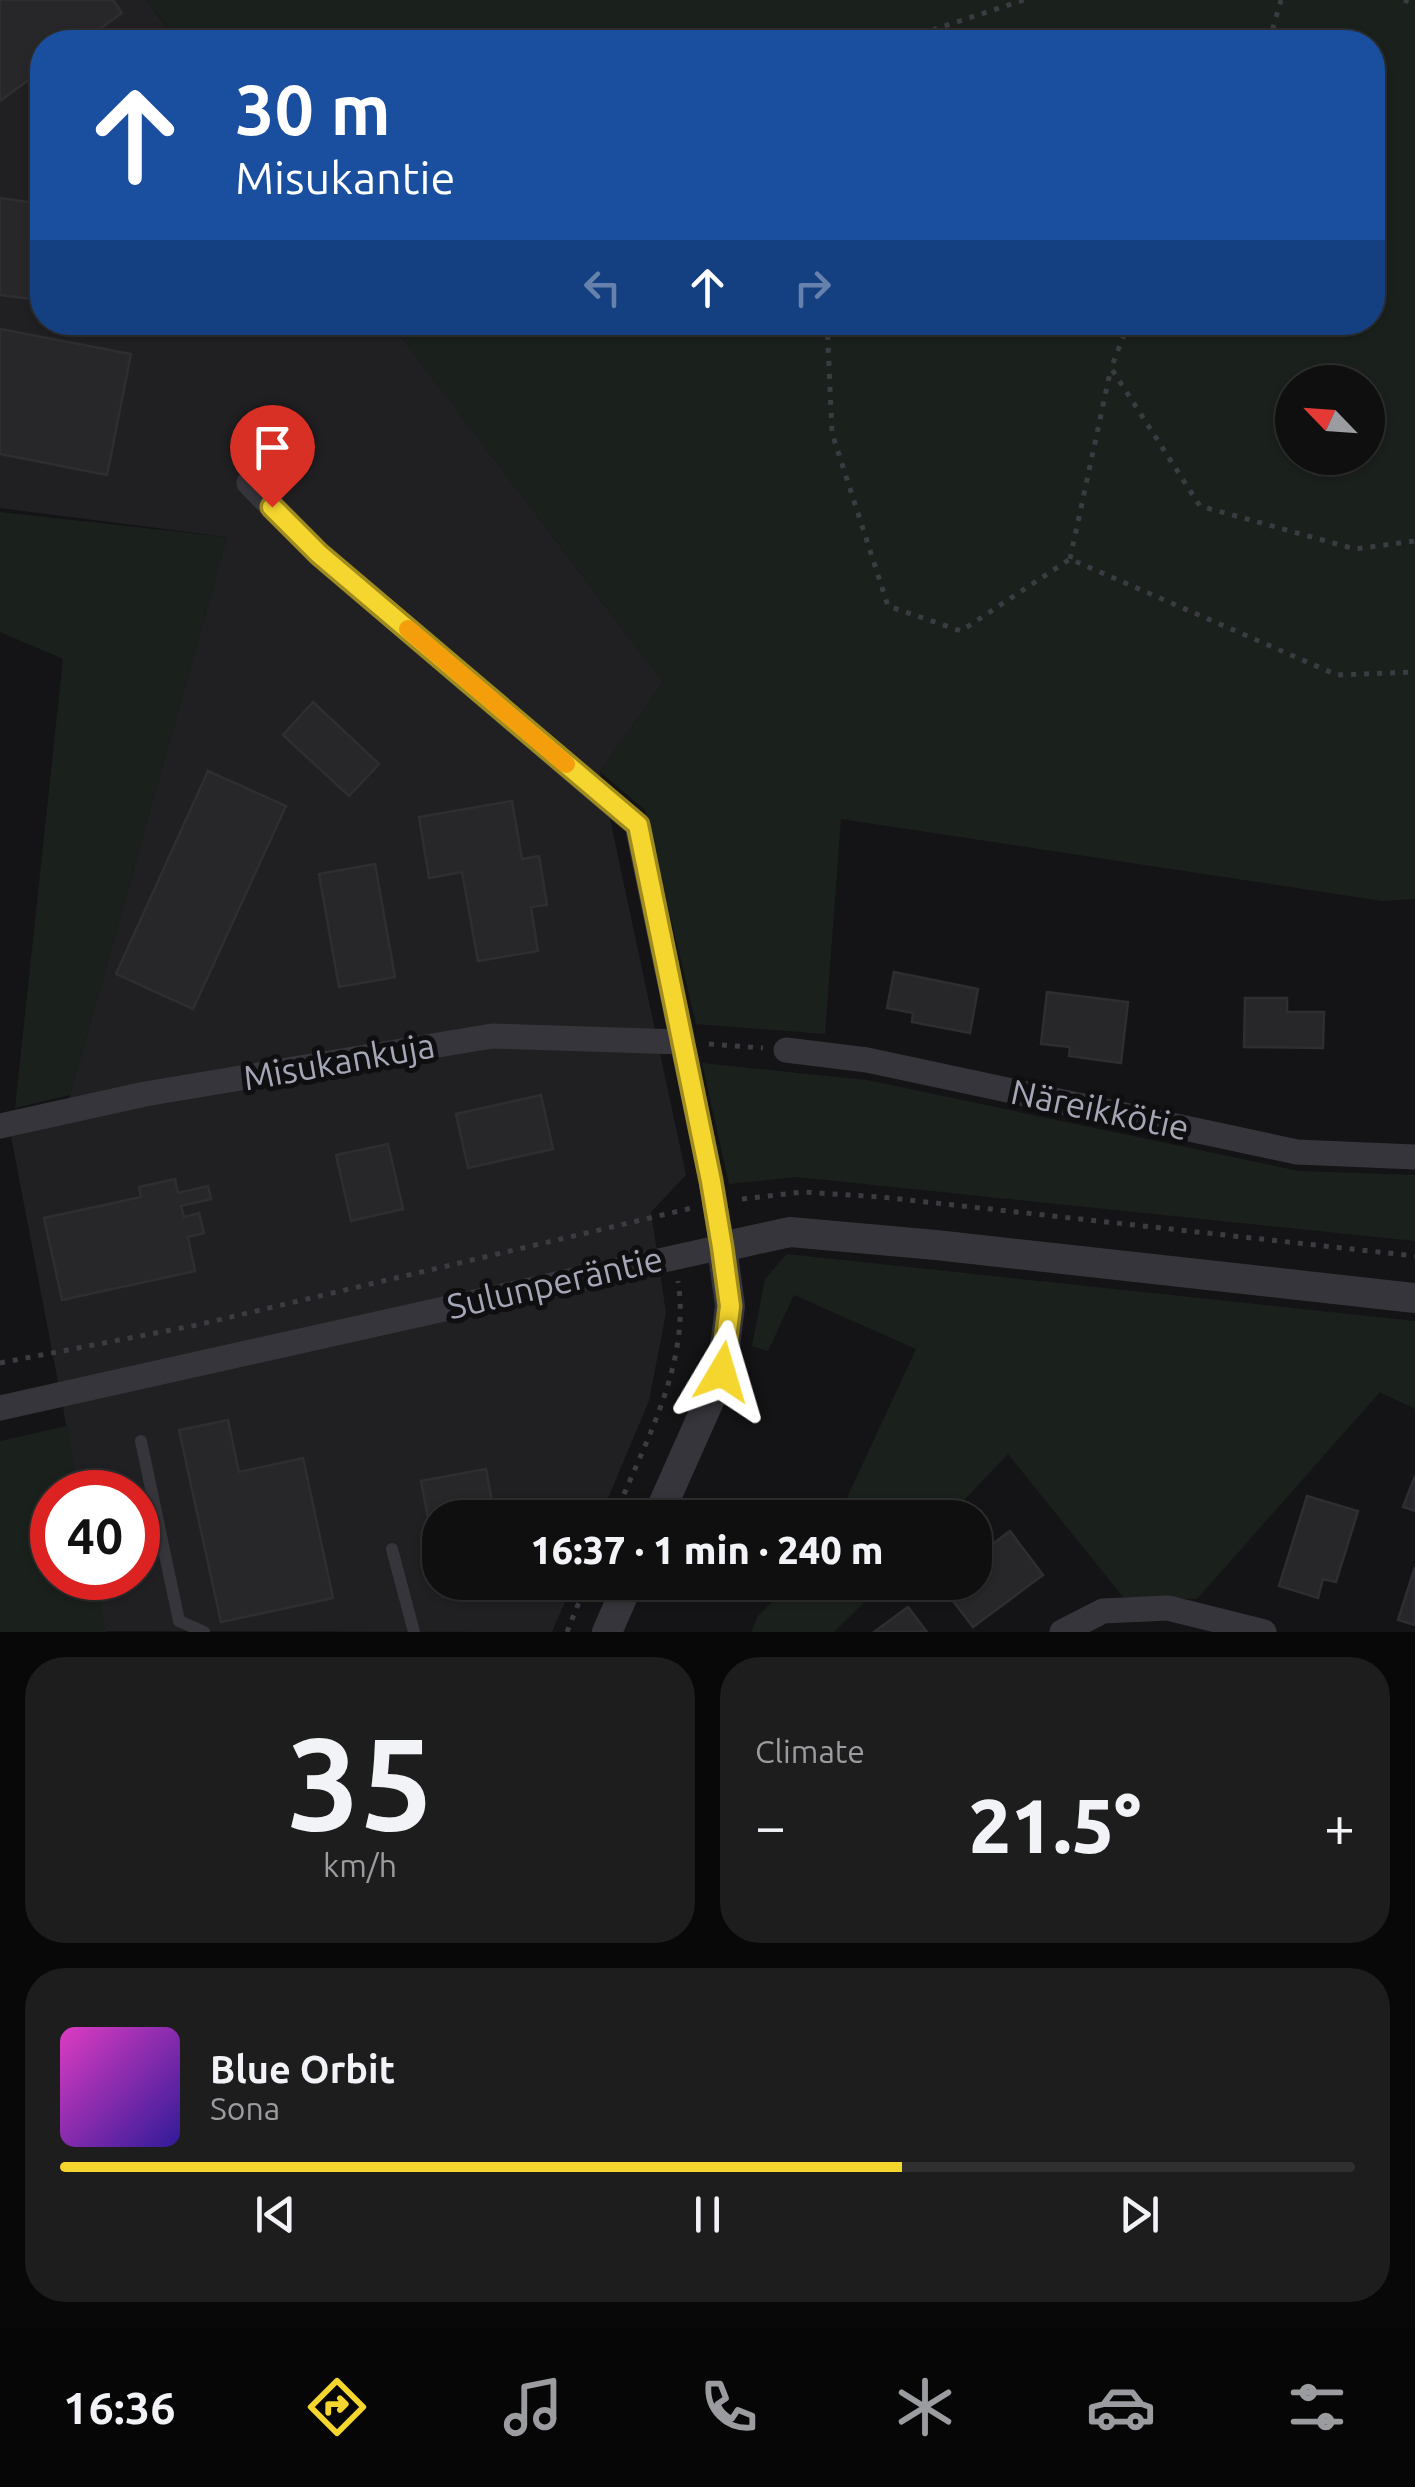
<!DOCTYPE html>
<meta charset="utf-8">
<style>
:root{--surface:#0f0f10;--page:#1d1d1e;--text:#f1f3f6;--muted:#9b9c9f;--line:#2f2f30;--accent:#f4d62e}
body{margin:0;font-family:Ubuntu,sans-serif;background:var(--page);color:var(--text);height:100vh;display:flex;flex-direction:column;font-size:38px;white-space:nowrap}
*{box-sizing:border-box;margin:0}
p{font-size:32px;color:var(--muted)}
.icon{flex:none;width:55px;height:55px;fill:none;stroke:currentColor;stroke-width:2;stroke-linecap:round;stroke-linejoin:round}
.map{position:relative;height:1632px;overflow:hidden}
.drawer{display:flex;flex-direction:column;gap:25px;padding:25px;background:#080809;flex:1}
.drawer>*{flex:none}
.top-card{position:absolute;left:30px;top:30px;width:1355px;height:305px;border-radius:40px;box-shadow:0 2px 8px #0004,0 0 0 2px var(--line);background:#1a4fa0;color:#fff;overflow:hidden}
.needle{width:65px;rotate:295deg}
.tools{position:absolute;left:1275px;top:365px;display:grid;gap:20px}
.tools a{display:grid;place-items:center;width:110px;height:110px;border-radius:50%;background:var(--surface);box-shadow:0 2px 8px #0004,0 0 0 2px var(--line);font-size:50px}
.speed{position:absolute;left:30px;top:1470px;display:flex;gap:20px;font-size:50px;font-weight:700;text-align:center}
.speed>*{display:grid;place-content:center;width:130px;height:130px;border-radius:50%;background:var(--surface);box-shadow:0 2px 8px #0004,0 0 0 2px var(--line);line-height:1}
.speed .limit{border:15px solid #d22;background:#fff;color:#111}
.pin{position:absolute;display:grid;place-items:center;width:85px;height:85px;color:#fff;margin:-102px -42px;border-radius:50% 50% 50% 0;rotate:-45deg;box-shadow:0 0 10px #0007}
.pin .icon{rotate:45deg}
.me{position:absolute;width:110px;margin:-55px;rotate:7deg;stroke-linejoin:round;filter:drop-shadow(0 0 8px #0008)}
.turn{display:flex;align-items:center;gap:35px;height:210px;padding:0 40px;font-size:45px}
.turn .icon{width:130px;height:130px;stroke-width:2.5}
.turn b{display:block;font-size:70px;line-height:85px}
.lanes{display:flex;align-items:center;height:95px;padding:0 40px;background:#0003;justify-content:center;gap:50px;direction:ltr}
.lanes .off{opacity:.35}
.big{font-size:75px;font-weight:800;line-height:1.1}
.drawer .tile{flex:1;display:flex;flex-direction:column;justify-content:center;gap:15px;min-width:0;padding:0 35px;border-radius:40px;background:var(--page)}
.drawer .dial{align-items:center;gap:0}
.dial b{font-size:130px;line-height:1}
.song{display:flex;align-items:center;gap:30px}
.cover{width:120px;height:120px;border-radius:15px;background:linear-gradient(135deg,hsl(310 70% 55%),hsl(250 70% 35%))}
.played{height:10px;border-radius:5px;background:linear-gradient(90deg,var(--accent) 65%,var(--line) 65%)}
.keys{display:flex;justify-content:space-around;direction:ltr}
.heat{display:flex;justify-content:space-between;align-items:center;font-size:55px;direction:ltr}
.drawer .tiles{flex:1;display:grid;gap:25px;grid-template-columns:1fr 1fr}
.tile:last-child{grid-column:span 2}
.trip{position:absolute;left:422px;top:1500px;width:570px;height:100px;border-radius:40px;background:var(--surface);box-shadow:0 2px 8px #0004,0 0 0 2px var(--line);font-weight:800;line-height:100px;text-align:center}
.menu{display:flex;height:160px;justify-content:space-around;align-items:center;background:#060606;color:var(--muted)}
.menu .icon{width:70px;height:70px}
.menu .active{color:var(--accent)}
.menu b{font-size:45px;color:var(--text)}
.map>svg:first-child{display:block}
</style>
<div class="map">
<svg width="1415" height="1632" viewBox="0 0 1415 1632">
<rect width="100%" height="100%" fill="#141416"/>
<path fill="#202023" d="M0,0H146L178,42H42V322L391,323L663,682L600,772L686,1175L651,1212L666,1313L649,1401L600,1517L440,1518V1582L573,1583L552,1632L105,1631L95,1578H138V1492H79L11,1136L70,1122V1095L227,537L0,508Z"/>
<g fill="#1a201c" fill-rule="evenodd">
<path d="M146,0H1415V899L1382,901L841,819L825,1034L696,1024L645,810L600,772L663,682L391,323L1372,322V42H179ZM1292,382H1368V458H1292Z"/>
<path d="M0,512L227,537L70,1095L15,1108L63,659L0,632Z"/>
<path d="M702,1063L867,1080L1299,1171L1415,1175V1241L797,1177L729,1184Z"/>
<path d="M787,1254L1415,1321V1409L1380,1392L1197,1599L1123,1597L1008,1454L948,1517H838L916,1349L794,1295L768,1351L752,1346L765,1279Z"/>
<path d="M67,1426L79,1492H52V1578H95L105,1630L108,1632H0V1441Z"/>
<path d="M791,1582H884V1583L834,1632H751L758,1616Z"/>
</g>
<g fill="#27272a" stroke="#2e2e32" stroke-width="2.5">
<path d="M0,0H113L122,13L81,42H42V70L0,101Z"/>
<path d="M0,198L42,204V230L32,299L0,295Z"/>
<path d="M0,329L131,354L107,475L0,454Z"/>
<path d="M313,702L379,764L349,796L283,735Z"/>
<path d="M208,771L286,806L193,1009L116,974Z"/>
<path d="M512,801L522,859L539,856L547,905L531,907L538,951L478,961L462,872L429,878L419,817Z"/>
<path d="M375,864L395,977L339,987L319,874Z"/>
<path d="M894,972L978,989L970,1033L912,1022L913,1013L887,1008Z"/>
<path d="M1047,992L1128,1002L1121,1063L1069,1056L1070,1047L1041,1044Z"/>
<path d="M1245,998H1287V1012H1324L1323,1048L1244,1047Z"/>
<path d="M541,1095L553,1149L468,1168L456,1114Z"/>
<path d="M388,1144L403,1209L351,1221L336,1155Z"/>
<path d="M175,1179L178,1193L208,1186L211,1199L181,1206L184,1217L199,1213L204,1233L188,1237L195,1271L62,1300L44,1218L141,1197L139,1187Z"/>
<path d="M228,1420L239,1472L303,1458L333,1598L221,1622L179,1430Z"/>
<path d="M486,1469L495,1518H440V1582L421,1481Z"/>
<path d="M1415,1476V1511L1403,1507Z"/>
<path d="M1307,1496L1358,1511L1336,1582L1323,1579L1318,1598L1279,1586Z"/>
<path d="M1010,1531L1043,1575L973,1627L940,1584L975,1582V1557Z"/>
<path d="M1415,1567V1625L1398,1620Z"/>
<path d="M440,1582H508V1585L443,1597Z"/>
<path d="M908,1607L927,1632H874Z"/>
</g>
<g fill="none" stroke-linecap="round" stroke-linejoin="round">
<g stroke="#3b3b42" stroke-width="5" stroke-dasharray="5 8" stroke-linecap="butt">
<path d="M1404,0L1415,4"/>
<path d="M926,42L935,29L1024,0"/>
<path d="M1269,42L1281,0"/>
<path d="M827,322L832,433L888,606L961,631L1070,559L1337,675L1415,672"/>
<path d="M1129,322L1111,368L1200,506L1355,549L1415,541"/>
<path d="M1070,559L1111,368"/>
<path d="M709,1044L763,1048"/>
<path d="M742,1199L803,1192L881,1197L1415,1256"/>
<path d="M0,1363L197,1325L692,1208"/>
<path d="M614,1518C644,1443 691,1364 678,1281"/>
<path d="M567,1632L587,1582"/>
</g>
<g stroke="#35353b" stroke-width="12">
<path d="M141,1441L179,1621L204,1632"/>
<path d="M392,1549L414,1632"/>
</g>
<g stroke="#35353b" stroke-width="25">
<path d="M786,1050L867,1060L1297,1152L1415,1157"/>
<path d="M0,1126L145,1094L492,1036L682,1042"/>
<path d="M0,1408L722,1247L711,1181L637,825L319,554L249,483"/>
<path d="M1062,1632L1103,1611L1168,1608L1264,1632"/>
</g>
<g stroke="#35353b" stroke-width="30">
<path d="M657,1518L722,1372L730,1306L722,1247L790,1232L936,1245L1415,1298"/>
<path d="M607,1632L629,1582"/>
</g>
</g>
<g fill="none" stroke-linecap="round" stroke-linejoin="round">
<g stroke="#9f8b1e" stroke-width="25">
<path id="route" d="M272,507L319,554L638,825L711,1181L722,1247L730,1306L722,1372"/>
</g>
<use href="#route" stroke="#f4d62e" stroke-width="18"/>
<path stroke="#f59e0b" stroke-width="18" d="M408,629L566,764"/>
</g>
<g text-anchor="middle" stroke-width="10" stroke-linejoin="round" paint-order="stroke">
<g font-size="35" fill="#a5a7b6" stroke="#0f0f11">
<text transform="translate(339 1062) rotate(-10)" y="12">Misukankuja</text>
<text transform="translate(1100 1110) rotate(12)" y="12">Näreikkötie</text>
<text transform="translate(555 1283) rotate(-13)" y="12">Sulunperäntie</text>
</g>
</g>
</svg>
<div class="tools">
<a><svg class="needle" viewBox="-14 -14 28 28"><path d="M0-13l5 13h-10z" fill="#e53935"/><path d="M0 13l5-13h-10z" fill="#9b9c9f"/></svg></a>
</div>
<div class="speed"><div class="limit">40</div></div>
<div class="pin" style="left:272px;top:507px;background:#d93025"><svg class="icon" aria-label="arrive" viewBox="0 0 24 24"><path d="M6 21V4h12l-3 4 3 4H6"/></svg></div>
<svg class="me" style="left:722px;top:1372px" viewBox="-20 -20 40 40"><path d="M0-17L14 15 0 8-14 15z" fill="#f4d62e" stroke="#fff" stroke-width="4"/></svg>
<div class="trip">16:37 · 1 min · 240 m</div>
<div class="top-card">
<div class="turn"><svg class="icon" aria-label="ahead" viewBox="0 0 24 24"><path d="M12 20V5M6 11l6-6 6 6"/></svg><div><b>30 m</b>Misukantie</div></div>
<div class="lanes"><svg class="icon off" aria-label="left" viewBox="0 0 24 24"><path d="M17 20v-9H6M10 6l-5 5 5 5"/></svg><svg class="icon" aria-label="ahead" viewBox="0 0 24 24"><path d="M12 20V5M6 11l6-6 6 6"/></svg><svg class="icon off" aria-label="right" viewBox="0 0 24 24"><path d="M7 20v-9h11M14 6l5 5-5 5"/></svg></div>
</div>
</div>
<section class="drawer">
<div class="tiles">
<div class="tile dial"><b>35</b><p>km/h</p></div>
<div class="tile"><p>Climate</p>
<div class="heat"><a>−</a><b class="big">21.5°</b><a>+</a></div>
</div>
<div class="tile">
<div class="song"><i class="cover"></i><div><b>Blue Orbit</b><p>Sona</p></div></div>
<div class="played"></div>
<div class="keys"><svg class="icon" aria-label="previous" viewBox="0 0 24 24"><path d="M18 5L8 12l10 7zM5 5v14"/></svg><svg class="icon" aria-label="pause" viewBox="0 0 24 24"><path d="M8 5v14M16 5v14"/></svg><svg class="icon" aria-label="next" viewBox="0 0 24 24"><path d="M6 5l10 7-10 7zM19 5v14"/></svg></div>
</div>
</div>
</section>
<nav class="menu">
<b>16:36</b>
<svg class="icon active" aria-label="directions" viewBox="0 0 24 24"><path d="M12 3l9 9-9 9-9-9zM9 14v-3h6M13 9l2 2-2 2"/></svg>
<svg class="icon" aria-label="music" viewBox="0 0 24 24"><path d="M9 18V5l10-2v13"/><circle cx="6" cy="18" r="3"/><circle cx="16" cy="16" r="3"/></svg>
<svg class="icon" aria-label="phone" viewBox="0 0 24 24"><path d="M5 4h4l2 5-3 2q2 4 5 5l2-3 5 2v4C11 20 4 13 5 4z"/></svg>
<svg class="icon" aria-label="climate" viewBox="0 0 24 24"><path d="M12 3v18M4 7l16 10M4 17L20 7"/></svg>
<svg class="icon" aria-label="car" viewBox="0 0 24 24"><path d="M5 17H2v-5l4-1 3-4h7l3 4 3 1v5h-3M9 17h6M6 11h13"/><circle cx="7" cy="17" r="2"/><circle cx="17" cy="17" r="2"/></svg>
<svg class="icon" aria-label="filters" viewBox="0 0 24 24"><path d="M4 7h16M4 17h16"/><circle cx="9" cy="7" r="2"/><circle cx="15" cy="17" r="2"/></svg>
</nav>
